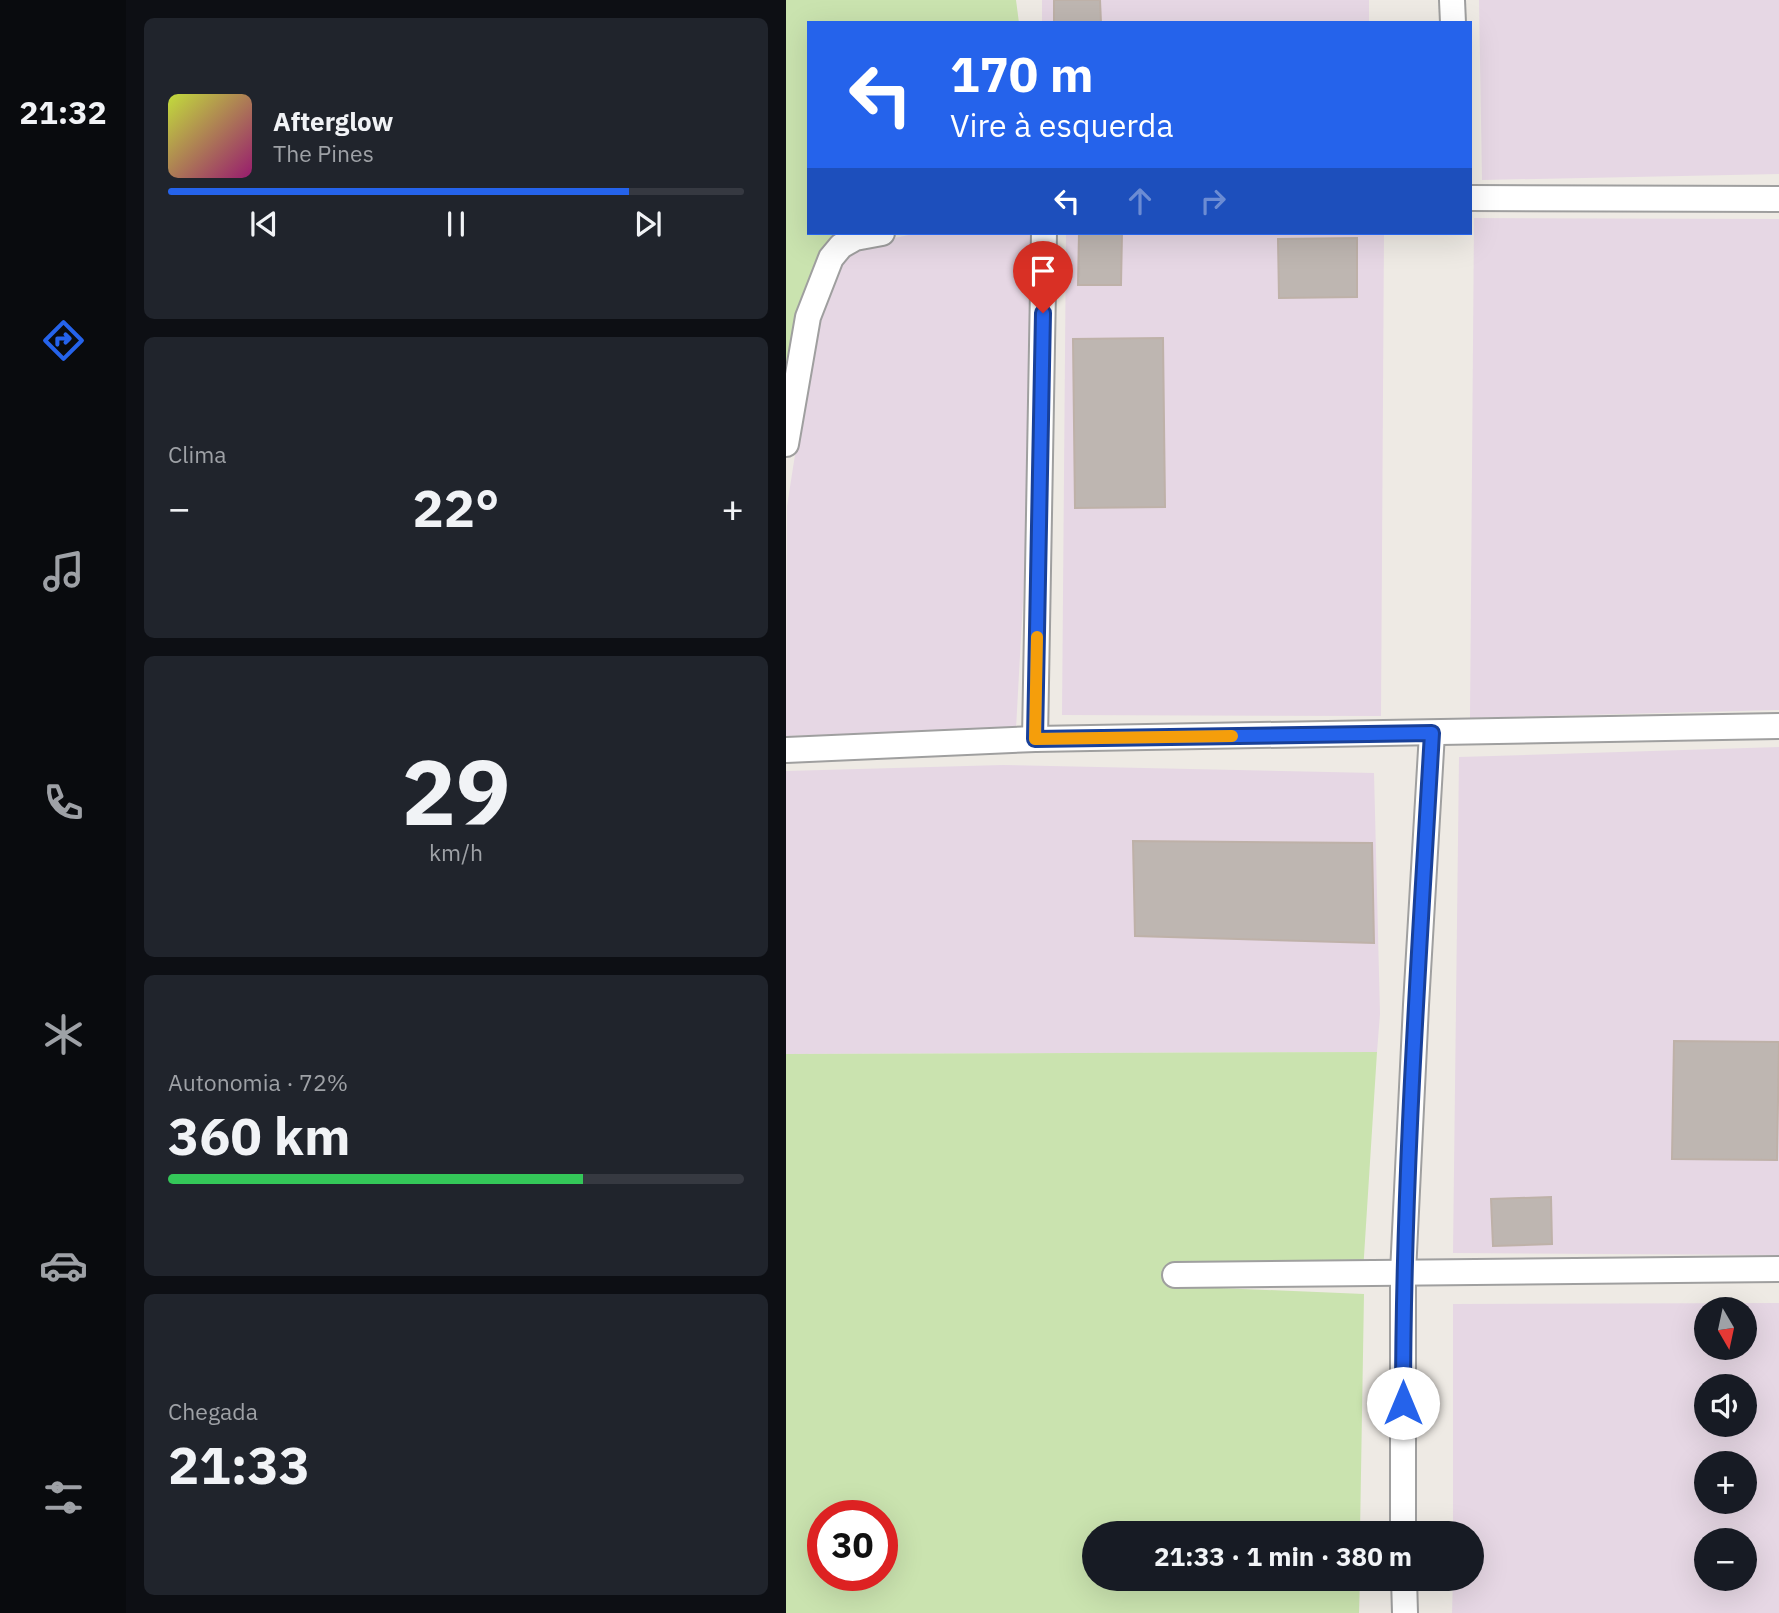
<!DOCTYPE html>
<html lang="pt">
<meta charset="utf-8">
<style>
:root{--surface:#171b24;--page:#20242c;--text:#f1f3f6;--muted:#9ea1a6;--line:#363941;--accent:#2563eb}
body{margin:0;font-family:"IBM Plex Sans",sans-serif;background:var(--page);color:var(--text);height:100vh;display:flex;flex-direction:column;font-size:26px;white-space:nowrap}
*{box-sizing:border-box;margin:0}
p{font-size:23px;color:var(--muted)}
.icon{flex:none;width:38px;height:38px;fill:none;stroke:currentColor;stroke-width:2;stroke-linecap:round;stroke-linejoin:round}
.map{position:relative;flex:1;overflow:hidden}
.drawer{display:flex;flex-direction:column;gap:18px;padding:18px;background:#0d0f14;width:660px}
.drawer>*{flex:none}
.hud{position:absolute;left:21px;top:21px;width:665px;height:214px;border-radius:0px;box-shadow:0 7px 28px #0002;background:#2563eb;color:#fff;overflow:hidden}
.needle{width:46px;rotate:171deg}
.controls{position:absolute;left:908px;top:1297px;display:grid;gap:14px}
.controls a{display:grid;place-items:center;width:63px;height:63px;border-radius:50%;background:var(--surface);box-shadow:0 7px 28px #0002;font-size:35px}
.speed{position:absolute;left:21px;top:1500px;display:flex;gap:14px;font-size:35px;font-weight:700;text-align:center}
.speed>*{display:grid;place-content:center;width:91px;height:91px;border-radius:50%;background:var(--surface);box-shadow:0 7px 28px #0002;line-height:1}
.speed .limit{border:10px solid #d22;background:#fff;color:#111}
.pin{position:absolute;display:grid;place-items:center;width:60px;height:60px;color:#fff;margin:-72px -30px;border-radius:50% 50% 50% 0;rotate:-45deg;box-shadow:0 0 7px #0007}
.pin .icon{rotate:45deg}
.me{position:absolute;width:77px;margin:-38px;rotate:0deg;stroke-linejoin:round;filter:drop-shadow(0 0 5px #0008)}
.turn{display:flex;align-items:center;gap:24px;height:147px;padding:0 28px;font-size:32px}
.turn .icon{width:91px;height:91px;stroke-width:2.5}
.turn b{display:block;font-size:49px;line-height:60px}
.lanes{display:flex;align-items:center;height:66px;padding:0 28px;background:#0003;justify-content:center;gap:35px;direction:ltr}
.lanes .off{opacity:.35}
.big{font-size:52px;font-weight:700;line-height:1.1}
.drawer .widget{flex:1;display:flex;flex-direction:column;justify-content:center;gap:10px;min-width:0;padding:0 24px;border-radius:10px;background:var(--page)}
.drawer .dial{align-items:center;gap:0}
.dial b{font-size:91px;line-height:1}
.song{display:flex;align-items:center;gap:21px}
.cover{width:84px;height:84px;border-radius:10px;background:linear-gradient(135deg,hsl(70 70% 55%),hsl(320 70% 35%))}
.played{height:7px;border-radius:4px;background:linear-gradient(90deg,var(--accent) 80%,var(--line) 80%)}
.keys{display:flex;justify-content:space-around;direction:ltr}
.heat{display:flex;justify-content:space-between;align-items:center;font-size:38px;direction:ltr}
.charge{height:10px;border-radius:5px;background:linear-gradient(90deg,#34c759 72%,var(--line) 0)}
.trip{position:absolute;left:296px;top:1521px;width:402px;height:70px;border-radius:35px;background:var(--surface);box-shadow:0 7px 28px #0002;font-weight:700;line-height:70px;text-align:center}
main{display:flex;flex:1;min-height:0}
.menu{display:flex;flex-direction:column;width:126px;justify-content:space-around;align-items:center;background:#090b0e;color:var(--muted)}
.menu .icon{width:49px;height:49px}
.menu .current{color:var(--accent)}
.menu b{font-size:32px;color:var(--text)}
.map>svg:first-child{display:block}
</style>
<main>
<nav class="menu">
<b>21:32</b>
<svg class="icon current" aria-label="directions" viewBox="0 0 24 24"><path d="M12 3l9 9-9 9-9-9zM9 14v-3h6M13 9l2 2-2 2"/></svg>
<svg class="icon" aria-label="music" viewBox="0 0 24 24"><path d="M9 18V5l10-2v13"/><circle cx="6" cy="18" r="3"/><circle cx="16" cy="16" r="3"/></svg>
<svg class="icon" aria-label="phone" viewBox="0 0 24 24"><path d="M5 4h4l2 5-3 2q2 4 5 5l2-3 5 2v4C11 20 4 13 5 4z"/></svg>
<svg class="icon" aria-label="climate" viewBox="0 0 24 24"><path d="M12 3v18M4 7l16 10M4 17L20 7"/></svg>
<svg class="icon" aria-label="car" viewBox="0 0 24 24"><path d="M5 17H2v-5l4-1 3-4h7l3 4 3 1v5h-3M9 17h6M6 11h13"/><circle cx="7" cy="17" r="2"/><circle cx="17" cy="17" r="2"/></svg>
<svg class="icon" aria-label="filters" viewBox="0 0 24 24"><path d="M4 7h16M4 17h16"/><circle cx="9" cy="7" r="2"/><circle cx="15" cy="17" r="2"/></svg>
</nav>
<section class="drawer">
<div class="widget">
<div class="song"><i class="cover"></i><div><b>Afterglow</b><p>The Pines</p></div></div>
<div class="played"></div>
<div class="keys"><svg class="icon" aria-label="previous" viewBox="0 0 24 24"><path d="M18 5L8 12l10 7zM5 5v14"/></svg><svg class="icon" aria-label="pause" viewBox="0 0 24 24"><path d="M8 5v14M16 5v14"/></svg><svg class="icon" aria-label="next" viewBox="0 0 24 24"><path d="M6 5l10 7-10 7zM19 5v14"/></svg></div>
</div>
<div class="widget"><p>Clima</p>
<div class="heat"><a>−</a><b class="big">22°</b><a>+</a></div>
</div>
<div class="widget dial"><b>29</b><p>km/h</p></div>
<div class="widget"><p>Autonomia · 72%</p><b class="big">360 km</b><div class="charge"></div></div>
<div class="widget"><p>Chegada</p><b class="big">21:33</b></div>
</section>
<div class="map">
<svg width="994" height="1613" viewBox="0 0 994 1613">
<rect width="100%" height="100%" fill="#eeeae4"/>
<g fill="#e6d7e4" fill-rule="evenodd">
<rect x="256" y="0" width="327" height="23"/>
<path d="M693,0H993V174L696,180Z"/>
<path d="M688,218L993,219V710L684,718Z"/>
<path d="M132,233H257L230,729L0,736L1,506L32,308L66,247Z"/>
<path d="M280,233H598L595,716L276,715Z"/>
<path d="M993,747V1255L667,1253L673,757Z"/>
<path d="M217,765L588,773L594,1014L591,1052L0,1054V771Z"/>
<path d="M993,1303V1613H666L667,1579L686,1578V1533H667V1304ZM959,1309V1348H920V1309ZM959,1386V1424H920V1386ZM959,1463V1502H920V1463ZM959,1540V1578H920V1540Z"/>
</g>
<g fill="#cae3af" fill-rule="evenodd">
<path d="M0,0H230L233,23H23V233H96L45,258L0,447Z"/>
<path d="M591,1052L577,1272L384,1286L578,1294L574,1533H308V1578L574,1579L573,1613H0V1054ZM37,1516H96V1575H37Z"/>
</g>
<g fill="#beb6b1" stroke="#beb1a8" stroke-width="2">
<path d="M268,0H314L315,23H268Z"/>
<path d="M293,233H336L335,285H292Z"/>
<path d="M571,238V297L493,298L492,239Z"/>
<path d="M377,338L379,507L289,508L287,339Z"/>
<path d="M347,841L586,843L588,943L349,936Z"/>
<path d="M888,1041L993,1042L991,1160L886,1159Z"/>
<path d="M765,1197L766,1244L707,1246L705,1199Z"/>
</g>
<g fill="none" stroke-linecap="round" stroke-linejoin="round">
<g stroke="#9f9f9f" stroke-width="28">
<g id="street">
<path d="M666,0L667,23"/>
<path d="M684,198L994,199"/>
<path d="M0,444L22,317L45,258L55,246L69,238L96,233"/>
<path d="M249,739L258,233"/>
<path d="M0,750L249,739L994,726"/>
<path d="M389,1275L994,1269"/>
<path d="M617,1533V1273L630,1005L646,733"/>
<path d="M618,1578L619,1613"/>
</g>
</g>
<use href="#street" stroke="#fff" stroke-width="24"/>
</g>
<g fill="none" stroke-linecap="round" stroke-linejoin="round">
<g stroke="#184099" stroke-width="18">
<path id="route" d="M257,313L249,739L646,733C633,957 617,1179 617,1403"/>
</g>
<use href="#route" stroke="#2563eb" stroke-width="12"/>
<path stroke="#f59e0b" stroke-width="12" d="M251,637L249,739L446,736"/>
</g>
</svg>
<div class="controls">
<a><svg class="needle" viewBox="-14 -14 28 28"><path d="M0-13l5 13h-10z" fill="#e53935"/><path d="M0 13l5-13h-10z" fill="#9ea1a6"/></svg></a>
<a><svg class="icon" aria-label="sound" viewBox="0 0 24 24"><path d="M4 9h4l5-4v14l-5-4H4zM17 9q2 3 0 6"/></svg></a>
<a>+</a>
<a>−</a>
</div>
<div class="speed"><div class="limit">30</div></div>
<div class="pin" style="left:257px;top:313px;background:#d93025"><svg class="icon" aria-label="arrive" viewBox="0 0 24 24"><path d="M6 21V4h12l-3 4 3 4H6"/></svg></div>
<svg class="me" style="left:617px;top:1403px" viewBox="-20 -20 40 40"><circle r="19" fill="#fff"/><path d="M0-13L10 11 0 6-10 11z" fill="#2563eb"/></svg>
<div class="trip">21:33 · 1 min · 380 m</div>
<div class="hud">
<div class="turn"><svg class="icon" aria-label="left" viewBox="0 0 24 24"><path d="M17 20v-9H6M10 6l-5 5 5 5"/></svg><div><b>170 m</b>Vire à esquerda</div></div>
<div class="lanes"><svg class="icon" aria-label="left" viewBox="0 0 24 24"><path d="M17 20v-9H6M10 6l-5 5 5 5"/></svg><svg class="icon off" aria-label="ahead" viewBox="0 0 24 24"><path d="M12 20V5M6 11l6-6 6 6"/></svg><svg class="icon off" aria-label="right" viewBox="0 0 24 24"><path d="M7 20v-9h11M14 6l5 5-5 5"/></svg></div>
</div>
</div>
</main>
